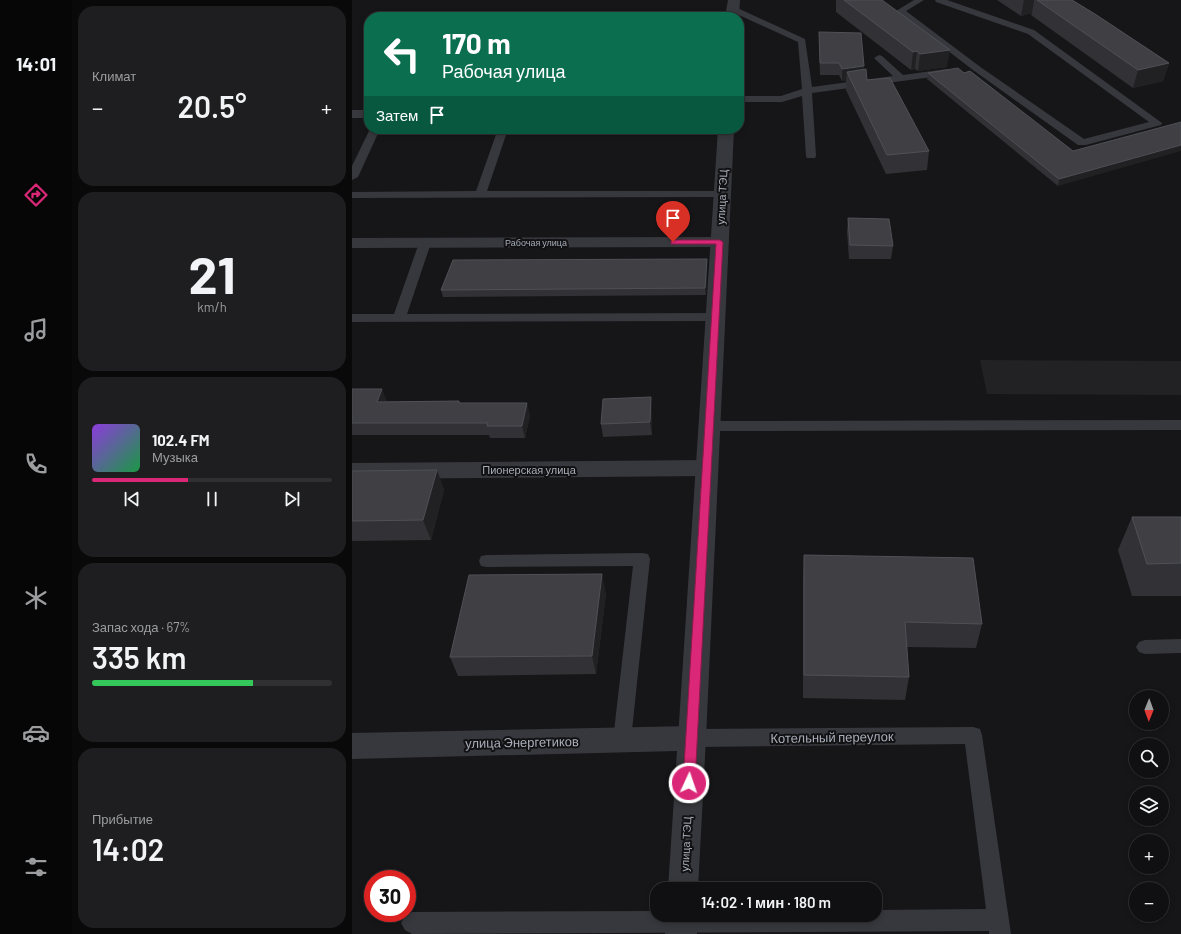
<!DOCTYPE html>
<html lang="ru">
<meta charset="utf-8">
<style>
:root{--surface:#101012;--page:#1e1e20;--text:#f1f3f6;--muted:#9c9d9f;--line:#303032;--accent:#db2777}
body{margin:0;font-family:Barlow,sans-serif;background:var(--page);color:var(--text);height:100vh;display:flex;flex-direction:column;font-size:15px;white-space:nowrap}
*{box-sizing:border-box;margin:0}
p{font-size:13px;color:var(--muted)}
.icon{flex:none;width:22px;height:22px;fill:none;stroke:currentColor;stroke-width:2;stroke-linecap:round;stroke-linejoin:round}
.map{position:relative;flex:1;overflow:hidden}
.drawer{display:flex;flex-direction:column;gap:6px;padding:6px;background:#09090a;width:280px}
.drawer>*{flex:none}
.banner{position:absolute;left:12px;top:12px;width:380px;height:122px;border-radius:16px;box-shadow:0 2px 6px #0003,0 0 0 1px var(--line);background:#0b6e4f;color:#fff;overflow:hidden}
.needle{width:26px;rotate:181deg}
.controls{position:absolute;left:777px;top:690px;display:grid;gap:8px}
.controls a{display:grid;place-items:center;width:40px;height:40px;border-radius:50%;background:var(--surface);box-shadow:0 2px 6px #0003,0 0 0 1px var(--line);font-size:20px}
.speed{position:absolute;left:12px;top:870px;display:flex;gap:8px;font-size:20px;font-weight:700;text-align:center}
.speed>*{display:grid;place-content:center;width:52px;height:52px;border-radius:50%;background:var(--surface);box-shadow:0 2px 6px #0003,0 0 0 1px var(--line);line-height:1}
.speed .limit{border:6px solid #d22;background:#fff;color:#111}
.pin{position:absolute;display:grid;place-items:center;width:34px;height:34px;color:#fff;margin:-41px -17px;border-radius:50% 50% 50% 0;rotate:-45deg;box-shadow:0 0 4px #0007}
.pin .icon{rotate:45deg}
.me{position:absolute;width:44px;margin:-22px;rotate:3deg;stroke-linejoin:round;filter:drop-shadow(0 0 3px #0008)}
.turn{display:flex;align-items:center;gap:14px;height:84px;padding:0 12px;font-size:18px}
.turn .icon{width:52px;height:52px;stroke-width:2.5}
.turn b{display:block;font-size:28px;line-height:34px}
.then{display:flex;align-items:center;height:38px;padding:0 12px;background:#0003;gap:8px;font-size:15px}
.big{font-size:30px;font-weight:600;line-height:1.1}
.drawer .card{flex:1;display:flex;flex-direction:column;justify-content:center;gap:6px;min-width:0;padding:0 14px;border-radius:16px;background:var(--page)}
.drawer .dial{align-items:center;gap:0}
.dial b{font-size:52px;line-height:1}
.song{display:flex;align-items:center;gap:12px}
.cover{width:48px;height:48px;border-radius:6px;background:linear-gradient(135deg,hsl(270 70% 55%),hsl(140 70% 35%))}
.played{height:4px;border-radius:2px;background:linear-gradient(90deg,var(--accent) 40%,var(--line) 40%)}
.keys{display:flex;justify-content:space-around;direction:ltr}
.heat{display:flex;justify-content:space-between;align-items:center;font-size:22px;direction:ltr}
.charge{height:6px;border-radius:3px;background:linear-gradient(90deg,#34c759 67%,var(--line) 0)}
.trip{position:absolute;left:298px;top:882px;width:232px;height:40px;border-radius:16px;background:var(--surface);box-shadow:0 2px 6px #0003,0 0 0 1px var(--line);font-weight:600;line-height:40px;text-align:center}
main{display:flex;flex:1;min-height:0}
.tabs{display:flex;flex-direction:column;width:72px;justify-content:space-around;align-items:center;background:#060607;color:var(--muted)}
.tabs .icon{width:28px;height:28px}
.tabs .selected{color:var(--accent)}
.tabs b{font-size:18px;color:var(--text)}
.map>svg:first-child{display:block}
</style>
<main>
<nav class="tabs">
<b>14:01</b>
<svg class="icon selected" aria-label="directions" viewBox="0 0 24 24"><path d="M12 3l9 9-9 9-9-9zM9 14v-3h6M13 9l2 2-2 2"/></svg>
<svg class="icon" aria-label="music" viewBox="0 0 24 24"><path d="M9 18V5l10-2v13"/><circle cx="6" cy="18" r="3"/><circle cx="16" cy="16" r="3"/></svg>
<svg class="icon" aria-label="phone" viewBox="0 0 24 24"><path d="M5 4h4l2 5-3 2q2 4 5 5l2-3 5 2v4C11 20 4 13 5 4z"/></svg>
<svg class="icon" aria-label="climate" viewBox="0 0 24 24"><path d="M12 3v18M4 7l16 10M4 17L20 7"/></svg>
<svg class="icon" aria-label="car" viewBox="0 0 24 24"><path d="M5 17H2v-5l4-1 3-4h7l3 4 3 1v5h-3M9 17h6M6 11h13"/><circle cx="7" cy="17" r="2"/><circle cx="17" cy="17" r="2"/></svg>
<svg class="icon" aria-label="filters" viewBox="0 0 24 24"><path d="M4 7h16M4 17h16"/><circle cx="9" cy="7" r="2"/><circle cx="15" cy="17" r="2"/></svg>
</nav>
<section class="drawer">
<div class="card"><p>Климат</p>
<div class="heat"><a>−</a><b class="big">20.5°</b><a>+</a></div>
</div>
<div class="card dial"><b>21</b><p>km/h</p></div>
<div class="card">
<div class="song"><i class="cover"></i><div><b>102.4 FM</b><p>Музыка</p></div></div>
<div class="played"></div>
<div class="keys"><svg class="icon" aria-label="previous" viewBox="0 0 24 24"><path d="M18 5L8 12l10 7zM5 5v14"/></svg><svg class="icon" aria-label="pause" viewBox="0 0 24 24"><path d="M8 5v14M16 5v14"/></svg><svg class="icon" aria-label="next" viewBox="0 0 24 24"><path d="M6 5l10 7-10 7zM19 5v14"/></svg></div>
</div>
<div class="card"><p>Запас хода · 67%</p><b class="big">335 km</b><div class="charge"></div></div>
<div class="card"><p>Прибытие</p><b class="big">14:02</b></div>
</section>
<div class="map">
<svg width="829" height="934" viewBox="0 0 829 934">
<rect width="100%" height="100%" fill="#161618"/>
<path fill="#222225" d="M628,360L829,361V395L635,394Z"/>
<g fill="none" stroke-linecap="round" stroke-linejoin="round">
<g fill="#37383d" fill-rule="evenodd">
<path d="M562,0H572L554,11L627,66L732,139L797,122L676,34L584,2L583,0H595L682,30L810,123L809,125L734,145H726L621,70L544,11Z"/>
<path d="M381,6L453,39L460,87L541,76L522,58L527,55L530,56L551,75L595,69L600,72L595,75L460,93L464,156L463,158H455L454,156L450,96L430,102H387V96H429L450,89L446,42L378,11L377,9Z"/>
<path d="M18,129H28L6,177L0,180V166Z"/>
<path d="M146,129H156L135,191H370L374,192L376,194L374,196L370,197L0,198V192L124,191Z"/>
<path d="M73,239L77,240L79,243L55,314L364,313L369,314L370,317L369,320L364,321L0,322V314H42L67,243L69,240Z"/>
<path d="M829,420V430L357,431L352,430L350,426L352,422L357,421Z"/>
<path d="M290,553L296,554L298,559L279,740L277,746L270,749L263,746L261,740L281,566L135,567L129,566L127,561L129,556L135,555Z"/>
<path d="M829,639V653L793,654L787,652L784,647L787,642L793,640Z"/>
<path d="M621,727L628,729L630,735L659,934H637V931L60,934L53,930L49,923L53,916L60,912L305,911V915H523V910L634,909L613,744L340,747L333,744L331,738L333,732L340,729Z"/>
</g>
<g fill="#37383d" fill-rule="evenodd">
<rect x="0" y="110" width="17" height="8"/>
<path d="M368,237L374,238L377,242L374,246L368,247L0,248V238Z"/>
<path d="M355,460L363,462L366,468L363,474L355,476L0,479V463Z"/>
<path d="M340,726L350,729L354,738L346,889H316L325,751L0,759V733Z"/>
<path d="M315,915H345V934H313Z"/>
</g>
<g fill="#37383d" fill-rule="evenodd">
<path d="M376,0H388L387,17H373Z"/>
<path d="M366,129H382L354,738L350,747L340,750L330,747L326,738Z"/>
</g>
</g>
<g fill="#323236">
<path d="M484,0H530L595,67L566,71L563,69L559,70L484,12Z"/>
<path d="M645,0H720L817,63L811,81L781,88L679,15L680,13L669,16Z"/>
<path d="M467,32L512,70L515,80L577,151L575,170L534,174L494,90V81H490L487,75H468L467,44Z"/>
<path d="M576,73L721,151L706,186L575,79Z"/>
<path d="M496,218L541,246L539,259H497L495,232Z"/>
<path d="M355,266L354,295L91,297L89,290Z"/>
<path d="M0,389L35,401L34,402L107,401L108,403L178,415L173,438H138L137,435H0Z"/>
<path d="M300,411V435L251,437L249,424Z"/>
<path d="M85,470L92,490L79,540L0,541V471Z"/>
<path d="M780,517H829V596H780L766,550Z"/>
<path d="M452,555L630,624L624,648L555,647L557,677L553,700L451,698V579Z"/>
<path d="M254,593L244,674L106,676L98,657Z"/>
</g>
<g fill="#212124">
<path d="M672,0H682L680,13L669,16Z"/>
<path d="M598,50L595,67L566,71L568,54Z"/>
<path d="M565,51L563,69L559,70L561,52Z"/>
<path d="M817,63L811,81L781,88L786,70Z"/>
<path d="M512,66V78L495,72L494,81H490V69Z"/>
<path d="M829,145V151L706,186L707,179Z"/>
<path d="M355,259V266L354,295L353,288Z"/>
<path d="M30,389L35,401L30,414L25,402Z"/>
<path d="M299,397L300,411V435L298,422Z"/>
<path d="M175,403L178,415L173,438L170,426Z"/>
<path d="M85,470L92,490L79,540L71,520Z"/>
<path d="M250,574L254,593L244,674L240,656Z"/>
</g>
<g fill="#3f3f44" stroke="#4f5156">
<path d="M492,0H530L598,50L568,54L565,51L561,52Z"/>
<path d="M685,0H720L743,14L817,63L786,70Z"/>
<path d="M467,32L509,33L512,66L490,69L487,63H468Z"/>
<path d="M606,68L612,73L618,71L721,151L829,122V145L707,179L576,73Z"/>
<path d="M514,69L515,80L538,78L577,151L535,155L495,72Z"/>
<path d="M496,218L537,219L541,246L498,245Z"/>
<path d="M355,259L353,288L89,290L101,260Z"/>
<path d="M0,389H30L25,402L107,401V403H175L170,426H135L136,423H0Z"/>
<path d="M299,397L298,422L249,424L251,399Z"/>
<path d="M85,470L71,520L0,521V471Z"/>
<path d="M780,517H829V563L795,564Z"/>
<path d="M452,555L621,558L630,624L553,622L557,677L452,675Z"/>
<path d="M250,574L240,656L98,657L117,575Z"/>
</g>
<path fill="#db2777" stroke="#8e194d" d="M321,240H368L371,242L343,783L341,787L337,789L333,787L331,783L364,244H319V241Z"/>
<g text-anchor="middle" stroke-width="4" stroke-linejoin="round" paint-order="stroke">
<g font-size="9" fill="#a8adb8" stroke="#111113">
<text x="184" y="246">Рабочая улица</text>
</g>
<g font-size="11" fill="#a8adb8" stroke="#111113">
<text transform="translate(370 197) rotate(-87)" y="4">улица ТЭЦ</text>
<text x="177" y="474">Пионерская улица</text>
<text transform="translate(334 844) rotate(-87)" y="4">улица ТЭЦ</text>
</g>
<g font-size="13" fill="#a8adb8" stroke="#111113">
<text transform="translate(480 737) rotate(-1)" y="5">Котельный переулок</text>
<text transform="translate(170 742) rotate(-1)" y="5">улица Энергетиков</text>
</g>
</g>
</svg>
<div class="controls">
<a><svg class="needle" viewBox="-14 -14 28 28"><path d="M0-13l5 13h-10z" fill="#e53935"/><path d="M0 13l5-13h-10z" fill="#9c9d9f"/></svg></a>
<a><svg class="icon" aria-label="search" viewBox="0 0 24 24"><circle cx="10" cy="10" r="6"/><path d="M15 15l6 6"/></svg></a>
<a><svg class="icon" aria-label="layers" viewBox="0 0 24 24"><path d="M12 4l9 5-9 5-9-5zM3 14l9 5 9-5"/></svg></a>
<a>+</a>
<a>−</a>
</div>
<div class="speed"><div class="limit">30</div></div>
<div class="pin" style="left:321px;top:242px;background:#d93025"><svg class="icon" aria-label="arrive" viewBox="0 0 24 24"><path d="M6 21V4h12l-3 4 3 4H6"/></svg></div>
<svg class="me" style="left:337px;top:783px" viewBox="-20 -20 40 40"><circle r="17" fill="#db2777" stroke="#fff" stroke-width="3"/><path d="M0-11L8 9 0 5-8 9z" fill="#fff"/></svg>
<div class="trip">14:02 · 1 мин · 180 m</div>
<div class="banner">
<div class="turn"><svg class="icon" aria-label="left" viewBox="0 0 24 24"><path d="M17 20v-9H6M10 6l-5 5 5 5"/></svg><div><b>170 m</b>Рабочая улица</div></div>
<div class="then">Затем<svg class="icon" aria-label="arrive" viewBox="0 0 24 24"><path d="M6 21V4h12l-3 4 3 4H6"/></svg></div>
</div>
</div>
</main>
